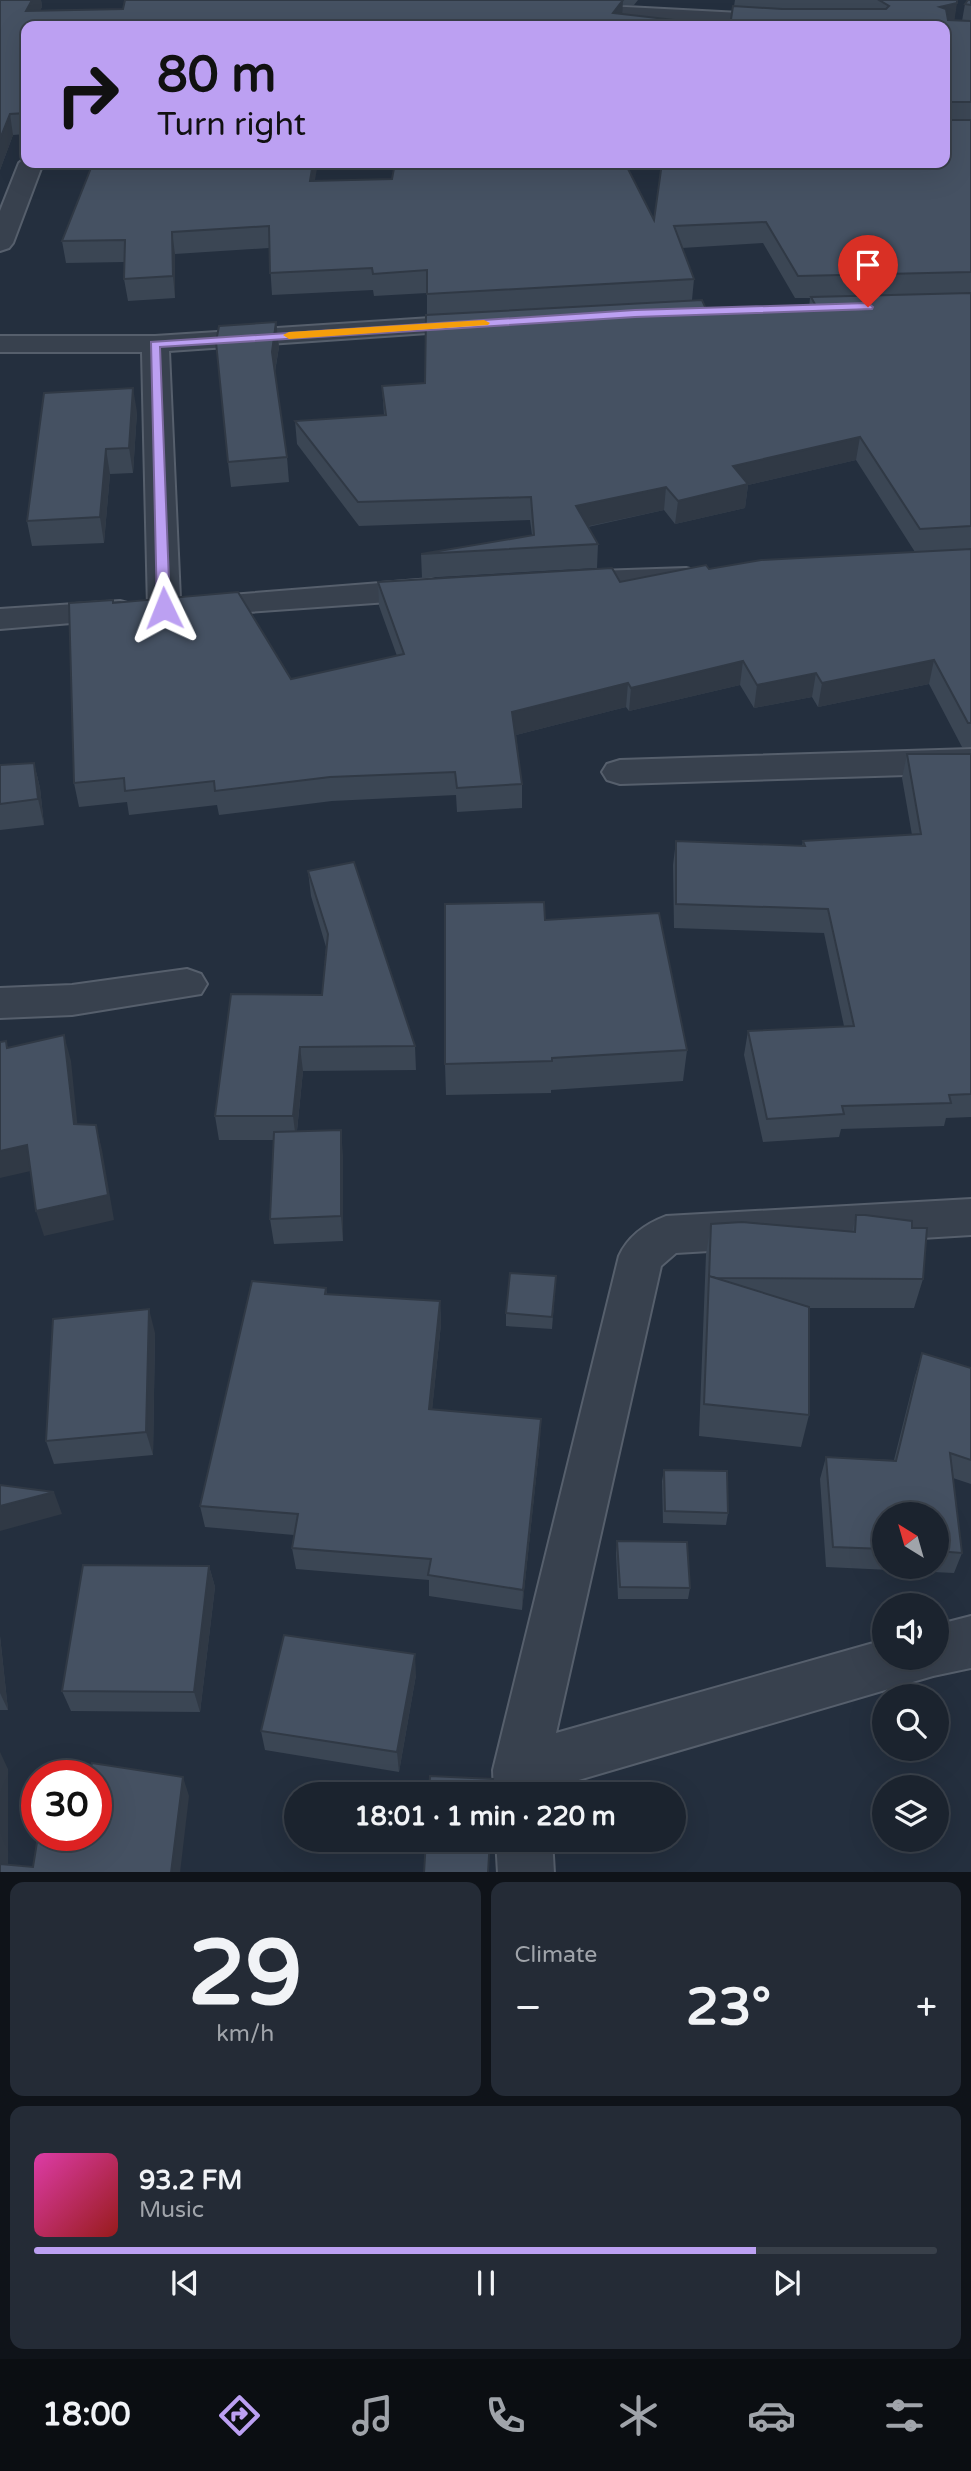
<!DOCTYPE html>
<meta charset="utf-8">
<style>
:root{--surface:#1b232e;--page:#242b36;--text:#f1f3f6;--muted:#a0a4aa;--line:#39404a;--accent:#bca0f2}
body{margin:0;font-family:"Varela Round",sans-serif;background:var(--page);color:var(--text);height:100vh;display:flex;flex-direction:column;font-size:26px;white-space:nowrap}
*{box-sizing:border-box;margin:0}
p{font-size:23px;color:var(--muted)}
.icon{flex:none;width:38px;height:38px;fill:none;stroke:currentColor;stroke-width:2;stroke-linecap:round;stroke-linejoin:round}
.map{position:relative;height:1872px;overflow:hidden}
.side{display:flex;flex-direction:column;gap:10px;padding:10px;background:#0f1319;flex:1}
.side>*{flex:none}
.guide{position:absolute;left:21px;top:21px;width:929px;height:147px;border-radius:14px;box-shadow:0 7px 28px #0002,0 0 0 2px var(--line);background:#bca0f2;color:#111;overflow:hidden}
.needle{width:46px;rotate:323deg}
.controls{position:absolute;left:872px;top:1502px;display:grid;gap:14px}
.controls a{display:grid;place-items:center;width:77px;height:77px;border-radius:50%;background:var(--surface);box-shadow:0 7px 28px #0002,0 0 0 2px var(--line);font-size:35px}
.speed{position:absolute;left:21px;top:1760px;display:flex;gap:14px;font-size:35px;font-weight:700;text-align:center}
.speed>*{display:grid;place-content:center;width:91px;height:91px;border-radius:50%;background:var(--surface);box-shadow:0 7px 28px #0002,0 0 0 2px var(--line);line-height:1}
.speed .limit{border:10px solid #d22;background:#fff;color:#111}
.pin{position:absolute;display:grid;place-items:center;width:60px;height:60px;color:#fff;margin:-72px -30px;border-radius:50% 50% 50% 0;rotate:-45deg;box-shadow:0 0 7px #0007}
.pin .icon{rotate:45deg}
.me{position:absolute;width:77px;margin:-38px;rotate:358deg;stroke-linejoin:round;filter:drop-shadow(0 0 5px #0008)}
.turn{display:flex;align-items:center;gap:24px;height:147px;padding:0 21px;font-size:32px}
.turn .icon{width:91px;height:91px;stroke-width:2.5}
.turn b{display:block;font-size:49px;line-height:60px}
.big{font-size:52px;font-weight:700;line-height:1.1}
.side .card{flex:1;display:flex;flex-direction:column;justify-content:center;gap:10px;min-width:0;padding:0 24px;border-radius:14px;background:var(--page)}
.side .dial{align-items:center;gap:0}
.dial b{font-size:91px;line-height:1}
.song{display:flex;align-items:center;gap:21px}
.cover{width:84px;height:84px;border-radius:10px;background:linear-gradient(135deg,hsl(320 70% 55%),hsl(0 70% 35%))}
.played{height:7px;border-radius:4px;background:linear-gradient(90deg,var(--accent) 80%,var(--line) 80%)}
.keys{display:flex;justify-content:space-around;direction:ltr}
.heat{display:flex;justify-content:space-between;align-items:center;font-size:38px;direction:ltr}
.side .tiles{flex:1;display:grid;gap:10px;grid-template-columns:1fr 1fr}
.card:last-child{grid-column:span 2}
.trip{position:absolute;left:284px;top:1782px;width:402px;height:70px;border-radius:35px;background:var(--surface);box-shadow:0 7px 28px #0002,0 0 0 2px var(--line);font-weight:700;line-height:70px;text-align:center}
.tabs{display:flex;height:112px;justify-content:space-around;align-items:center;background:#0b0e12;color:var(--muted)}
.tabs .icon{width:49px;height:49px}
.tabs .active{color:var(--accent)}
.tabs b{font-size:32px;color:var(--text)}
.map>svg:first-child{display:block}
</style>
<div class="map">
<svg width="971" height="1873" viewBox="0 0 971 1873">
<rect width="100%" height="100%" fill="#242f3e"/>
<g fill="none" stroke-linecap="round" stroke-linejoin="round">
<g stroke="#565f6c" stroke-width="4">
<g id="minor">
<path d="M569,4L872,20L883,26H757L562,14L559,10L562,6Z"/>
<path d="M26,157V163H43L13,243L9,248L0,251V211L19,163Z"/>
<path d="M477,315L486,317L490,323L486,329L169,351L180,599L431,579L442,582L447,589L442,596L431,599L191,616L178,611L175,615L164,618L153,615L148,608L142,352H0V336H155Z"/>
<path d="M686,568L697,571L702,578L697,585L568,592L557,589L552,582L557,575L568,572Z"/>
<path d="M120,601L131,604L136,611L131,618L0,629V609Z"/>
<path d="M971,749V773L620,784L607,780L602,772L607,764L620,760Z"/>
<path d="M187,969L201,974L207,984L201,994L72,1015L0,1018V988L72,985Z"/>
<path d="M971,1199V1235L676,1253L661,1266L556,1733L884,1640V1657H936V1625L971,1616V1668L933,1676L548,1789V1794H494L493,1770L619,1256C628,1236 645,1224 666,1216Z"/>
<path d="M496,1839H552L554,1873H498Z"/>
</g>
</g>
<use href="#minor" fill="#38414e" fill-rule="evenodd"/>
</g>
<g fill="#3b4654" fill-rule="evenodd">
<path d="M0,0H41L42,7L40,10L123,9L125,0H638L634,5L26,26V134L13,135L0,170Z"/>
<path d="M735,0H957L954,20L962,21L965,4L971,0V747H962L929,684L818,707L812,697L754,708L740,685L629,711L626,707L516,735L522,784V808L457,812L456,795L332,801L219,815L217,805L129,815L127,802L79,807L74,783L113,600L114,603L291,679L397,656L379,606L378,582H620L709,569L915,552L856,460L748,485L745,508L675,524L664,510L588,527L598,544L597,568L422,578L421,554L532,535L530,520L359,526L297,444L295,421L384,415L382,386L425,383L427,315V293L374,296L373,290L272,295L269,248L175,254V298L128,301L124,279L125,262L66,263L62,241L315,181L654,220L945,163L734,6ZM763,243L795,298H810L809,308L706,309L692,300L694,279L682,248Z"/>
<path d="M276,322L279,347L275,372L287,457L289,482L231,487L228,462Z"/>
<path d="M137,412L133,473L110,474L104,543L32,546L27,521Z"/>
<path d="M907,754H971V1117L946,1118L944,1126L841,1129L839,1137L763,1142L744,1055L748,1031L844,1026L824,933L674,928L673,865L676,841L802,846L803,841L912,835L902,778Z"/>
<path d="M34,763L40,788L44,825L0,830V765Z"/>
<path d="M308,871L415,1046L416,1070L303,1071L297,1131L343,1155V1241L274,1244L270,1219L274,1140H219L215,1116L322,995L326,947L311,896Z"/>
<path d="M545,920L687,1050L683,1081L551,1090V1093L446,1095L445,1064Z"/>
<path d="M856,1215L912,1228L923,1279L914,1308H809V1415L801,1447L699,1436L706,1254L711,1224L852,1232Z"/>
<path d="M556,1276L552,1329L506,1326V1313Z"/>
<path d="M326,1288L327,1295L440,1301L441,1324L432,1409L540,1441L522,1610L429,1596V1580L296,1569L292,1548L294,1535L205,1527L200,1506Z"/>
<path d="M155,1333L153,1455L54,1464L46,1441Z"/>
<path d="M922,1353L971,1368V1484L953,1478L962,1553L954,1573L826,1567L820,1479L826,1457L894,1460L915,1376ZM884,1514H936V1566H884Z"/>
<path d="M664,1470L728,1513L726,1525L663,1523L662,1481Z"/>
<path d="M617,1541L690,1588L688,1599H618L616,1553Z"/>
<path d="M209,1566L215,1587L200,1712L71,1711L62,1691Z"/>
<path d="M0,1636L8,1710H0Z"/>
<path d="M416,1675L399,1772L265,1750L261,1731Z"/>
</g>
<g fill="#303945">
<path d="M32,0H41L42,7L32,26L26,11Z"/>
<path d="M623,0L622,20L613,13Z"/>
<path d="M957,3L954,23L936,26L940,7Z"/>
<path d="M10,114L13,135L0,170V139Z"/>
<path d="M313,163H318L311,203L310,181Z"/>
<path d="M172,232L175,254V298L173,276Z"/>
<path d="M276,322L279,347L274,376L272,352Z"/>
<path d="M133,388L137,412L133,473L129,448Z"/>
<path d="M860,437L856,460L748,485L745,508L675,524L678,501L733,466Z"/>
<path d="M106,449L110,474L104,543L100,517Z"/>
<path d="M666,487L664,510L575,529L576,506Z"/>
<path d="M934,660L929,684L818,707L822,683Z"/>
<path d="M743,661L740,685L629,711L631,688Z"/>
<path d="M816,673L812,697L754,708L757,685Z"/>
<path d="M628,683L626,707L512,736V712Z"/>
<path d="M34,763L40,788L44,825L38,799Z"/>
<path d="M64,1035L71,1061L80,1150L74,1124Z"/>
<path d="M300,1047L303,1071L296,1140L293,1116Z"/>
<path d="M96,1125L102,1150L114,1220L44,1236L36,1211Z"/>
<path d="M341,1130L343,1155V1241L341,1216Z"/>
<path d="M27,1145L35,1170L0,1178V1151Z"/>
<path d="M440,1301L441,1324L430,1431L429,1409Z"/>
<path d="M149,1309L155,1333L153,1455L146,1432Z"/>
<path d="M541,1419L540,1441L522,1610L523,1590Z"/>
<path d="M54,1492L62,1514L0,1531V1506Z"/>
<path d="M209,1566L215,1587L200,1712L194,1692Z"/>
<path d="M0,1636L8,1710L0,1693Z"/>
<path d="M415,1654L416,1675L399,1772L397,1752Z"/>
<path d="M0,1752L8,1769V1873L0,1868Z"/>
<path d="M183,1777L189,1796L180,1873H171Z"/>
</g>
<g fill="#455162" stroke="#303945" stroke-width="2">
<path d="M0,0H32L26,11L123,9L125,0H623L613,13L727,26H26V113L10,114L0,139Z"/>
<path d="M879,0H957V3L940,7L946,9L948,20L971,21V102H947V120H971V272L798,276L766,222L674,226L694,279L427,294V270L373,274L372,268L270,273L269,226L172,232L173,276L124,279L125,240L62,241L93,163H313L310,181L392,179L395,163H625L654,220L662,163H945V26H730L733,6L782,9H886L889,6Z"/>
<path d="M968,0H971V5L965,4Z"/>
<path d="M971,293V526L920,529L860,437L733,466L748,484L678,501L666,487L576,506L598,544L421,554L534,535L531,497L358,502L295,421L386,415L382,386L425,383L426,315L702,300L706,309L817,308L811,297Z"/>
<path d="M276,322L272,352L287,457L228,462L216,342L219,326Z"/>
<path d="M133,388L129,448L106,449L100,517L27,521L44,393Z"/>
<path d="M971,549V723H968L934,660L822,683L816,673L757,685L743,661L631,688L628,683L512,712L522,784L457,788L455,772L330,777L215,791L214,781L125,791L124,778L74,783L69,603L113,600V603L238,592L291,679L404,654L378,582L612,568L620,582L706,565L709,569L761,560Z"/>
<path d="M907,754H971V1094L949,1095L951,1103L842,1106L844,1114L767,1119L748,1031L854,1026L828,909L676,904V841L805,846L803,841L921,834Z"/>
<path d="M34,763L38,799L0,804V765Z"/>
<path d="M354,862L415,1046L300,1047L293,1116H215L231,994L322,995L328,934L308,871Z"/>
<path d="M544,902L545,920L659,913L687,1050L552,1058V1061L445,1064V904Z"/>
<path d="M64,1035L74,1124L96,1125L108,1195L36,1211L27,1145L0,1151V1042L6,1041L7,1048Z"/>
<path d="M341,1130V1216L270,1219L274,1132Z"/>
<path d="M856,1215H865L912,1221V1228H927L923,1279L716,1278L709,1276V1278L711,1224L742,1222L855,1232Z"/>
<path d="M510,1273L556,1276L552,1317L506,1313Z"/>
<path d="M709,1276L809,1307V1415L704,1404Z"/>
<path d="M252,1281L326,1288L325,1294L440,1301L429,1409L541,1419L523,1590L428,1575L431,1559L292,1548L298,1514L200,1506Z"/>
<path d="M149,1309L146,1432L46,1441L53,1319Z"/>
<path d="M922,1353L971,1368V1460L950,1453L962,1553L936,1551V1514H884V1549L833,1547L826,1457L896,1461Z"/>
<path d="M664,1470L727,1471L728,1513L665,1511Z"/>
<path d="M0,1485L54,1492L0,1506Z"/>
<path d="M617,1541L687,1542L690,1588L620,1587Z"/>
<path d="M83,1565L209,1566L194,1692L62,1691Z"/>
<path d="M284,1635L415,1654L397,1752L261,1731Z"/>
<path d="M92,1763L183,1777L171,1873H0V1864L33,1867L38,1836H96V1776H48V1775L90,1771Z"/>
<path d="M430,1776L493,1779L492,1794H429Z"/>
<path d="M426,1839H490L488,1873H424Z"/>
</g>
<path fill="#bca0f2" stroke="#7a689d" stroke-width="2" d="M868,303L873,307L872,309L635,317L160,347L170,608L164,612L157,608L151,342L635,310Z"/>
<path fill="#f59e0b" d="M484,320L490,323L488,325L289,339L283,335L289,332Z"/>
</svg>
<div class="controls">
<a><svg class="needle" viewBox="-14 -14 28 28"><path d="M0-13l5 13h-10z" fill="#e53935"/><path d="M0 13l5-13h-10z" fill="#a0a4aa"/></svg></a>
<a><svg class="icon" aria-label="sound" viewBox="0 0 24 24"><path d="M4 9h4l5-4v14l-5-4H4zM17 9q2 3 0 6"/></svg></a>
<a><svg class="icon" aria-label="search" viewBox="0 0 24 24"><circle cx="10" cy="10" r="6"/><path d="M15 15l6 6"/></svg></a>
<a><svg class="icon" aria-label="layers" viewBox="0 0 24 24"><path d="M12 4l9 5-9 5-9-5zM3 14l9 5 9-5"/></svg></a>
</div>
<div class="speed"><div class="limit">30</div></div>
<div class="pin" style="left:868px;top:307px;background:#d93025"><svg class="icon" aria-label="arrive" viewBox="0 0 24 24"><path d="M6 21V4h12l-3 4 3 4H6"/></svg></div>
<svg class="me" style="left:164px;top:608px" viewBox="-20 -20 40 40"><path d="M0-17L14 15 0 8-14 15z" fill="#bca0f2" stroke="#fff" stroke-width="4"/></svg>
<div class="trip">18:01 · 1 min · 220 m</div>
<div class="guide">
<div class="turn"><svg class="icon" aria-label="right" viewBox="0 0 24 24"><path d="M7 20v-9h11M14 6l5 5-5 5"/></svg><div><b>80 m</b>Turn right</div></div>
</div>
</div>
<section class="side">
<div class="tiles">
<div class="card dial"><b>29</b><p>km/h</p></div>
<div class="card"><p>Climate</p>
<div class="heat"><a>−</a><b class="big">23°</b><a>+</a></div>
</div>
<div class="card">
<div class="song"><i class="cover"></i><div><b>93.2 FM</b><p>Music</p></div></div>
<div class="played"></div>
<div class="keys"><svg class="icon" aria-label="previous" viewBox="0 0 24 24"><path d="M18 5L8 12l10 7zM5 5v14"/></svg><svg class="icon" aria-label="pause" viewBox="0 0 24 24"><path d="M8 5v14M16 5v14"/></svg><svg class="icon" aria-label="next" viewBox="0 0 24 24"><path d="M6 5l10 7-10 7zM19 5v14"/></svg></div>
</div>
</div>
</section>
<nav class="tabs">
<b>18:00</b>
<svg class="icon active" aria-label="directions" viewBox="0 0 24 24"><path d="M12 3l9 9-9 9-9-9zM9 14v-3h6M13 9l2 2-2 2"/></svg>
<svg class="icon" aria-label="music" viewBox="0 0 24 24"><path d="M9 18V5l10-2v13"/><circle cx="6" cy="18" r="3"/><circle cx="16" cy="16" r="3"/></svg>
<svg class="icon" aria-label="phone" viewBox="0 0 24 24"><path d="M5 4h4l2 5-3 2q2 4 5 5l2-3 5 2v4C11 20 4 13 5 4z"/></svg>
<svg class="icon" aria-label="climate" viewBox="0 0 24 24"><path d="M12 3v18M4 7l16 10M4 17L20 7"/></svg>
<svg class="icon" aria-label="car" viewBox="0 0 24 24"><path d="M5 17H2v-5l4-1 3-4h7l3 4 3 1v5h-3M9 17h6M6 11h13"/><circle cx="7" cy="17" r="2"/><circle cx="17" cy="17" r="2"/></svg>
<svg class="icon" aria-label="filters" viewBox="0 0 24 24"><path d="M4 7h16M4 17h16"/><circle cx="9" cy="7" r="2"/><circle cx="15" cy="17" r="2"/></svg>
</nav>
